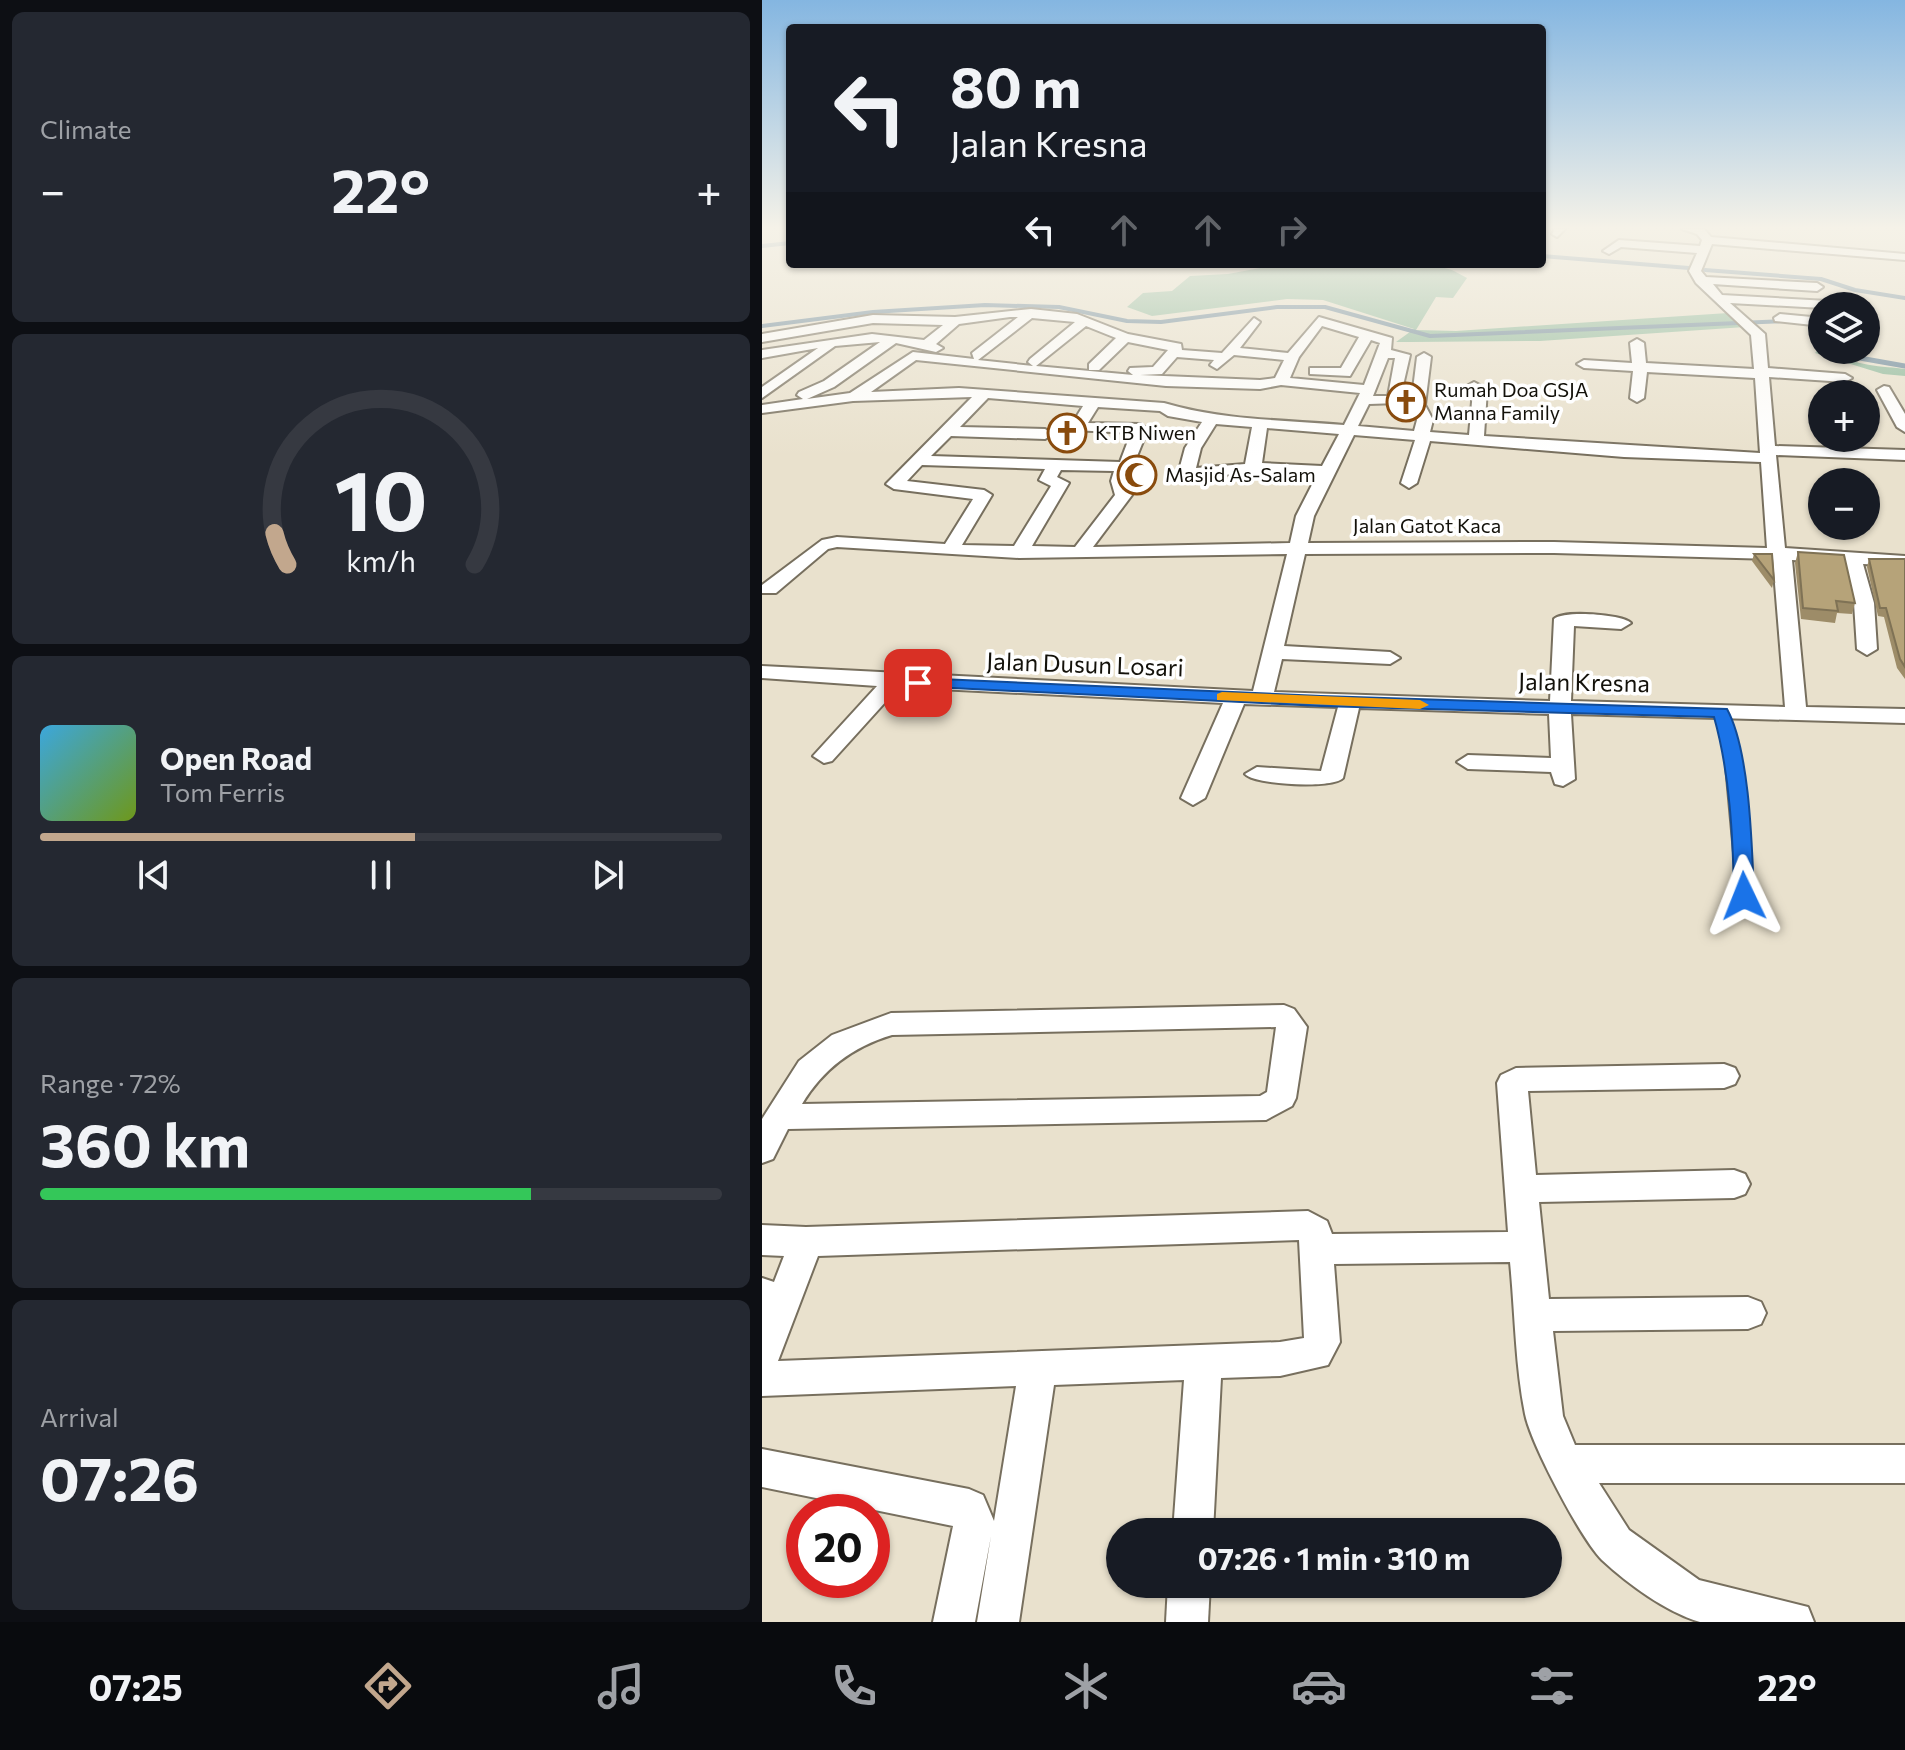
<!DOCTYPE html>
<meta charset="utf-8">
<style>
:root{--surface:#171b24;--page:#242831;--text:#f1f3f6;--muted:#9ea1a6;--line:#363941;--accent:#c2a78d}
body{margin:0;font-family:Commissioner,sans-serif;background:var(--page);color:var(--text);height:100vh;display:flex;flex-direction:column;font-size:30px;white-space:nowrap}
*{box-sizing:border-box;margin:0}
p{font-size:26px;color:var(--muted)}
.icon{flex:none;width:44px;height:44px;fill:none;stroke:currentColor;stroke-width:2;stroke-linecap:round;stroke-linejoin:round}
.map{position:relative;flex:1;overflow:hidden}
.sheet{display:flex;flex-direction:column;gap:12px;padding:12px;background:#0d0f14;width:762px}
.sheet>*{flex:none}
.hud{position:absolute;left:24px;top:24px;width:760px;height:244px;border-radius:8px;box-shadow:0 2px 6px #0004;background:#171b24;color:var(--text);overflow:hidden}
.fabs{position:absolute;left:1046px;top:292px;display:grid;gap:16px}
.fabs a{display:grid;place-items:center;width:72px;height:72px;border-radius:50%;background:var(--surface);box-shadow:0 2px 6px #0004;font-size:40px}
.speed{position:absolute;left:24px;top:1494px;display:flex;gap:16px;font-size:40px;font-weight:700;text-align:center}
.speed>*{display:grid;place-content:center;width:104px;height:104px;border-radius:50%;background:var(--surface);box-shadow:0 2px 6px #0004;line-height:1}
.speed .limit{border:12px solid #d22;background:#fff;color:#111}
.pin{position:absolute;display:grid;place-items:center;width:68px;height:68px;color:#fff;margin:-34px;border-radius:16px;box-shadow:0 4px 12px #0006}
.me{position:absolute;width:88px;margin:-44px;rotate:358deg;stroke-linejoin:round;filter:drop-shadow(0 0 6px #0008)}
.turn{display:flex;align-items:center;gap:28px;height:168px;padding:0 32px;font-size:36px}
.turn .icon{width:104px;height:104px;stroke-width:2.5}
.turn b{display:block;font-size:56px;line-height:68px}
.lanes{display:flex;align-items:center;height:76px;padding:0 32px;background:#0003;justify-content:center;gap:40px;direction:ltr}
.lanes .off{opacity:.35}
.big{font-size:60px;font-weight:700;line-height:1.1}
.sheet .widget{flex:1;display:flex;flex-direction:column;justify-content:center;gap:12px;min-width:0;padding:0 28px;border-radius:12px;background:var(--page)}
.sheet .dial{align-items:center;gap:0}
.dial svg{height:208px;overflow:visible;fill:none;stroke:var(--line);stroke-width:7;stroke-linecap:round;text-anchor:middle}
.dial text{fill:var(--text);stroke:none}
.song{display:flex;align-items:center;gap:24px}
.cover{width:96px;height:96px;border-radius:12px;background:linear-gradient(135deg,hsl(200 70% 55%),hsl(80 70% 35%))}
.played{height:8px;border-radius:4px;background:linear-gradient(90deg,var(--accent) 55%,var(--line) 55%)}
.keys{display:flex;justify-content:space-around;direction:ltr}
.heat{display:flex;justify-content:space-between;align-items:center;font-size:44px;direction:ltr}
.charge{height:12px;border-radius:6px;background:linear-gradient(90deg,#34c759 72%,var(--line) 0)}
.trip{position:absolute;left:344px;top:1518px;width:456px;height:80px;border-radius:40px;background:var(--surface);box-shadow:0 2px 6px #0004;font-weight:700;line-height:80px;text-align:center}
.tabs{display:flex;height:128px;justify-content:space-around;align-items:center;background:#090b0e;color:var(--muted)}
.tabs .icon{width:56px;height:56px}
.tabs .current{color:var(--accent)}
.tabs b{font-size:36px;color:var(--text)}
main{display:flex;flex:1;min-height:0}
.map>svg:first-child{display:block}
</style>
<main>
<section class="sheet">
<div class="widget"><p>Climate</p>
<div class="heat"><a>−</a><b class="big">22°</b><a>+</a></div>
</div>
<div class="widget dial"><svg viewBox="0 0 100 80">
<path d="M14 69A42 42 0 1 1 86 69"/>
<path d="M14 69A42 42 0 0 1 9 57" stroke="#c2a78d"/>
<text x="50" y="56" font-size="32" font-weight="700">10</text>
<text x="50" y="72" font-size="11">km/h</text>
</svg></div>
<div class="widget">
<div class="song"><i class="cover"></i><div><b>Open Road</b><p>Tom Ferris</p></div></div>
<div class="played"></div>
<div class="keys"><svg class="icon" aria-label="previous" viewBox="0 0 24 24"><path d="M18 5L8 12l10 7zM5 5v14"/></svg><svg class="icon" aria-label="pause" viewBox="0 0 24 24"><path d="M8 5v14M16 5v14"/></svg><svg class="icon" aria-label="next" viewBox="0 0 24 24"><path d="M6 5l10 7-10 7zM19 5v14"/></svg></div>
</div>
<div class="widget"><p>Range · 72%</p><b class="big">360 km</b><div class="charge"></div></div>
<div class="widget"><p>Arrival</p><b class="big">07:26</b></div>
</section>
<div class="map">
<svg width="1143" height="1622" viewBox="0 0 1143 1622">
<rect width="100%" height="100%" fill="#e9e1cd"/>
<g fill="#8eb89a">
<path d="M519,264H668L690,270L705,278L691,298L674,297L654,330L694,331L966,313L983,327L778,341L649,342H634L652,329L561,300L525,299L390,316L365,307L381,293L410,291L428,276L466,274Z"/>
<path d="M1060,345V350H1074C1088,367 1123,366 1143,369V376L1121,374L1053,353Z"/>
</g>
<g fill="none" stroke-linecap="round" stroke-linejoin="round">
<g stroke="#6a8699" stroke-width="4">
<path d="M0,246L28,243"/>
<path d="M780,256L927,268"/>
<path d="M943,270L1059,279L1093,290L1143,298"/>
<path d="M0,326L111,312L223,305L297,307L365,321L399,322L515,307H563L668,336L1022,321"/>
</g>
<path stroke="#6a8699" stroke-width="5" d="M1082,350L1092,357L1143,366"/>
<g stroke="#776f5e" stroke-width="4">
<path id="service" d="M959,709L964,712L974,744L988,896L982,900L976,896L962,744L954,712Z"/>
</g>
<g stroke="#776f5e" stroke-width="4">
<g id="minor">
<path d="M793,229H803L795,237L790,234Z"/>
<path d="M920,229H942L949,237L1143,254V260L950,244L939,271L944,277L1055,283L1061,287L1055,291L951,284L960,295L1066,301L1072,305L1060,308L968,303L1003,334L1006,368L1083,374L1090,378L1083,382L1007,377L1013,446L1143,450V460L1014,455L1023,548L1143,556V566L1101,564L1112,603L1115,649L1105,655L1095,649L1092,603L1082,563L1030,560L1044,707L1143,709V723L809,714L813,779L801,786L793,784L789,772L706,769L695,762L706,755L789,758L787,714L597,708L581,778C572,789 492,785 483,774L495,767L559,771L576,707L482,704L443,798L431,805L419,798L461,703L137,687L70,761L62,763L51,756L115,686L0,678V666L491,691L525,554L257,558L75,547L66,549L14,593H0V585L60,540L75,537L183,544L211,499L132,489L124,484L210,397L91,401L0,413V405L41,399L35,395L37,392L62,381L118,342L73,346L0,398V387L56,348L0,358V350L110,334L162,340L181,325L111,323L0,342V334L111,315L193,317L269,309L315,314L366,334L419,344L420,350L460,353L492,318L498,322L478,348L526,353L557,317L630,338L629,350L648,355L637,403L607,404L596,426L652,431L655,420L649,405L655,357L662,353L669,357L663,405L671,420L668,432L707,435L711,391L705,386L712,382L725,389L722,436L998,453L993,378L885,372L882,398L875,402L868,398L871,371L822,368L815,364L822,360L870,363L868,343L875,339L882,343L884,363L992,369L989,335L934,283L927,271L935,253L859,247L847,254L841,251L857,240L938,246L940,240L935,234ZM248,317H256L210,353L212,359L151,352L88,393L45,399L72,387L134,343L174,352L181,348L174,344L197,324ZM270,318L313,322L268,359L266,362L271,366L216,360ZM324,326L354,338L327,364V370H337L366,342L406,350L391,367L368,368L366,371L371,375L274,366ZM560,326L597,337L579,368H548V374L588,376L609,340L618,343L602,385L528,378L537,357ZM472,355L522,360L513,378L498,380L378,375L400,374L415,357L452,360L448,365L455,369ZM626,358H633L626,396H611ZM154,360L404,386L498,389L519,385L598,393L582,425C521,420 459,420 402,403L197,388L109,392ZM226,398L321,406L308,427L311,430L369,433L358,462L169,456L189,436L283,439L291,434L283,429L198,427ZM336,407L398,411L406,416L440,422L423,448L416,474L418,477L499,473L555,475L534,516L528,543L331,547L370,495L365,481L386,429L378,424L326,423ZM454,424L490,427L483,464L434,468L439,448ZM505,428L577,434L560,466L500,463ZM592,435L653,440L639,483L647,488L655,483L668,441L862,457L999,462L1005,548L792,542L546,543L552,516ZM160,465L283,469L277,480L289,486L252,546L200,545L230,495L222,490L145,481ZM299,470L352,471L349,481L353,495L313,547L270,546L307,483L295,477ZM792,553L1011,559L1023,707L809,701L812,626L859,629L869,623C860,614 801,610 792,619L788,701L512,692L520,659L628,664L638,658L628,652L522,646L543,554Z"/>
<path d="M1018,314L1060,318V326L1013,321L1012,318Z"/>
<path d="M1122,386L1127,387L1143,414V432L1135,427L1115,390Z"/>
<path d="M522,1005L532,1009L545,1027L534,1098L530,1106L504,1120L26,1129L11,1159L0,1163V1119L37,1061L70,1035L129,1013ZM514,1027L505,1092L498,1096L40,1104C61,1069 90,1047 130,1035Z"/>
<path d="M962,1064L973,1068L977,1076L973,1084L962,1088L766,1091L774,1175L972,1170L983,1174L988,1184L983,1194L972,1198L777,1202L787,1299L986,1297L999,1302L1004,1313L999,1324L986,1329L791,1331L801,1416L813,1445H1143V1483H837L867,1530L937,1580L1046,1607L1052,1622H938C904,1612 866,1584 840,1560C819,1539 769,1444 763,1414C753,1364 753,1312 748,1262L572,1264L578,1342L566,1365L518,1376L459,1378L451,1532H411L422,1380L292,1385L257,1622H215L229,1536L213,1622H171L191,1526L0,1487V1449L207,1489L221,1495L232,1521L254,1386L0,1396V1278L12,1282L22,1256L0,1255V1225L44,1227L546,1211L565,1221L570,1234L746,1232L735,1083L739,1075L754,1068ZM537,1240L542,1338L518,1342L16,1361L56,1256Z"/>
<path d="M406,1584H448L446,1622H404Z"/>
</g>
</g>
<use href="#service" fill="#fff" fill-rule="evenodd"/>
<use href="#minor" fill="#fff" fill-rule="evenodd"/>
</g>
<g fill="#9d8c68">
<path d="M1036,552L1093,603L1090,614L1075,613L1073,623L1039,619L1033,563Z"/>
<path d="M992,554L1012,580L1010,588L990,561Z"/>
<path d="M1107,559H1143V679L1135,668L1122,617L1116,616L1105,567Z"/>
</g>
<g fill="#b6a379" stroke="#7f7255" stroke-width="2">
<path d="M1036,552L1082,555L1093,603L1074,601L1076,611L1041,608Z"/>
<path d="M992,554H1010L1012,580Z"/>
<path d="M1107,559H1143V667L1138,659L1124,608H1118Z"/>
</g>
<linearGradient id="sky" x2="0" y2="1"><stop stop-color="#84b6e1"/><stop offset="0.5" stop-color="#f5f2e8"/><stop offset="1" stop-color="#f5f2e8" stop-opacity="0"/></linearGradient>
<rect width="1143" height="456" fill="url(#sky)"/>
<path fill="#1a73e8" stroke="#114b97" stroke-width="2" d="M156,678L559,696L965,709C988,751 990,847 992,896L982,903L972,896C971,837 968,774 952,717L559,706L150,686L148,683Z"/>
<path fill="#f59e0b" d="M460,692L658,700L667,705L658,709L455,700V694Z"/>
<defs>
<g id="church-ring" transform="scale(2)"><circle r="9.5" fill="#fff" stroke="#894b0d" stroke-width="1.5"/><path d="M-1.2-6h2.4v3.5h3.3v2.4h-3.3V6h-2.4V-.1h-3.3v-2.4h3.3Z" fill="#894b0d"/></g>
<g id="mosque-ring" transform="scale(2)"><circle r="9.5" fill="#fff" stroke="#894b0d" stroke-width="1.5"/><path d="M3.5-4.9A6 6 0 1 0 3.5 4.9A5 5 0 1 1 3.5-4.9Z" fill="#894b0d"/></g>
</defs>
<g fill-rule="evenodd">
<use href="#church-ring" x="644" y="402"/>
<use href="#church-ring" x="305" y="433"/>
<use href="#mosque-ring" x="375" y="475"/>
</g>
<g text-anchor="middle" stroke-width="7" stroke-linejoin="round" paint-order="stroke">
<g font-size="20" fill="#13110a" stroke="#fff" text-anchor="start">
<text x="672" y="397">Rumah Doa GSJA<tspan x="672" dy="23">Manna Family</tspan></text>
<text x="333" y="440">KTB Niwen</text>
<text x="403" y="482">Masjid As-Salam</text>
</g>
<g font-size="20" fill="#13110a" stroke="#fff">
<text x="665" y="533">Jalan Gatot Kaca</text>
</g>
<g font-size="24" fill="#13110a" stroke="#fff">
<text transform="translate(323 665) rotate(2)" y="8">Jalan Dusun Losari</text>
<text transform="translate(822 683) rotate(1)" y="8">Jalan Kresna</text>
</g>
</g>
</svg>
<div class="fabs">
<a><svg class="icon" aria-label="layers" viewBox="0 0 24 24"><path d="M12 4l9 5-9 5-9-5zM3 14l9 5 9-5"/></svg></a>
<a>+</a>
<a>−</a>
</div>
<div class="speed"><div class="limit">20</div></div>
<div class="pin" style="left:156px;top:683px;background:#d93025"><svg class="icon" aria-label="arrive" viewBox="0 0 24 24"><path d="M6 21V4h12l-3 4 3 4H6"/></svg></div>
<svg class="me" style="left:982px;top:896px" viewBox="-20 -20 40 40"><path d="M0-17L14 15 0 8-14 15z" fill="#1a73e8" stroke="#fff" stroke-width="4"/></svg>
<div class="trip">07:26 · 1 min · 310 m</div>
<div class="hud">
<div class="turn"><svg class="icon" aria-label="left" viewBox="0 0 24 24"><path d="M17 20v-9H6M10 6l-5 5 5 5"/></svg><div><b>80 m</b>Jalan Kresna</div></div>
<div class="lanes"><svg class="icon" aria-label="left" viewBox="0 0 24 24"><path d="M17 20v-9H6M10 6l-5 5 5 5"/></svg><svg class="icon off" aria-label="ahead" viewBox="0 0 24 24"><path d="M12 20V5M6 11l6-6 6 6"/></svg><svg class="icon off" aria-label="ahead" viewBox="0 0 24 24"><path d="M12 20V5M6 11l6-6 6 6"/></svg><svg class="icon off" aria-label="right" viewBox="0 0 24 24"><path d="M7 20v-9h11M14 6l5 5-5 5"/></svg></div>
</div>
</div>
</main>
<nav class="tabs">
<b>07:25</b>
<svg class="icon current" aria-label="directions" viewBox="0 0 24 24"><path d="M12 3l9 9-9 9-9-9zM9 14v-3h6M13 9l2 2-2 2"/></svg>
<svg class="icon" aria-label="music" viewBox="0 0 24 24"><path d="M9 18V5l10-2v13"/><circle cx="6" cy="18" r="3"/><circle cx="16" cy="16" r="3"/></svg>
<svg class="icon" aria-label="phone" viewBox="0 0 24 24"><path d="M5 4h4l2 5-3 2q2 4 5 5l2-3 5 2v4C11 20 4 13 5 4z"/></svg>
<svg class="icon" aria-label="climate" viewBox="0 0 24 24"><path d="M12 3v18M4 7l16 10M4 17L20 7"/></svg>
<svg class="icon" aria-label="car" viewBox="0 0 24 24"><path d="M5 17H2v-5l4-1 3-4h7l3 4 3 1v5h-3M9 17h6M6 11h13"/><circle cx="7" cy="17" r="2"/><circle cx="17" cy="17" r="2"/></svg>
<svg class="icon" aria-label="filters" viewBox="0 0 24 24"><path d="M4 7h16M4 17h16"/><circle cx="9" cy="7" r="2"/><circle cx="15" cy="17" r="2"/></svg>
<b>22°</b>
</nav>
